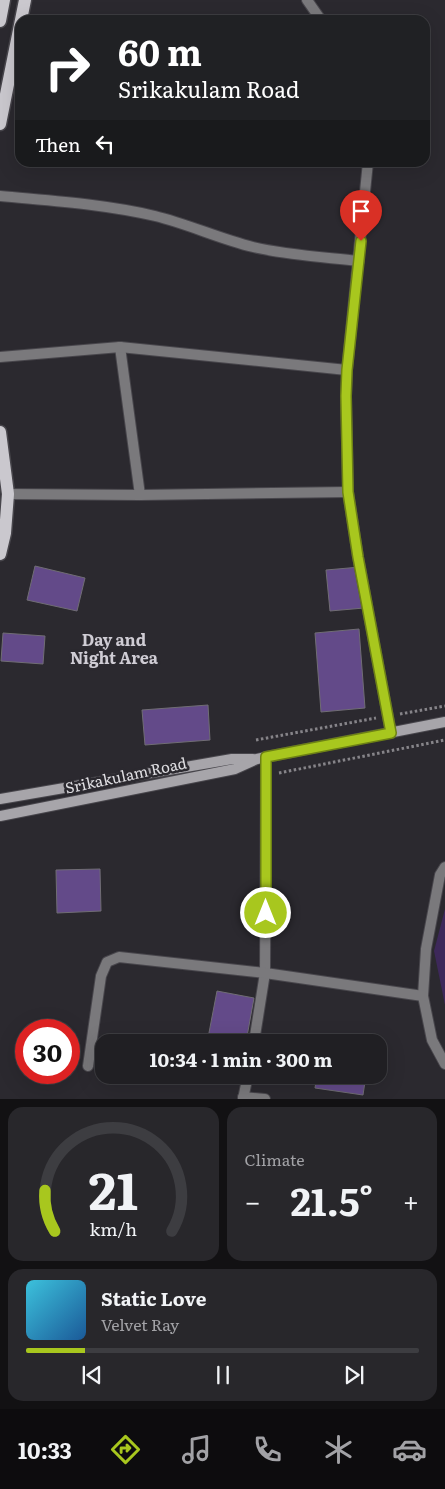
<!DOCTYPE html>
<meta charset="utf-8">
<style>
:root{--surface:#201f23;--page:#28272b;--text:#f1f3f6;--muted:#a2a2a6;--line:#3d3d41;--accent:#a8c71e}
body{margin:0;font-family:Literata,serif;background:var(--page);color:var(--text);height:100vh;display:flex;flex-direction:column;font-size:19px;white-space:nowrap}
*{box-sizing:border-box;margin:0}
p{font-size:16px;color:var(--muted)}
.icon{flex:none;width:28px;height:28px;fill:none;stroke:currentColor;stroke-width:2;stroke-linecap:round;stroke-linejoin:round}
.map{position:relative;height:1099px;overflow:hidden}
.side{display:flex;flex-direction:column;gap:8px;padding:8px;background:#121113;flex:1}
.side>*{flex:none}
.banner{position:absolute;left:15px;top:15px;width:415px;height:152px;border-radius:15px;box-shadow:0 5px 20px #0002,0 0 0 1px var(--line);background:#202124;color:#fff;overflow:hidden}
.speed{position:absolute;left:15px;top:1019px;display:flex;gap:10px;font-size:25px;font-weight:700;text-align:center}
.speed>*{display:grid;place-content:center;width:65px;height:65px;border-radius:50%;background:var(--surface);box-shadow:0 5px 20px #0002,0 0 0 1px var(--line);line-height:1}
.speed .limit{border:8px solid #d22;background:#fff;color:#111}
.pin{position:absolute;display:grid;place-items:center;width:42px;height:42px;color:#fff;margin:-51px -21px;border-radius:50% 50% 50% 0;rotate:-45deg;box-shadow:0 0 5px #0007}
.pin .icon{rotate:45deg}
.me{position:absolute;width:55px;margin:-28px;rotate:0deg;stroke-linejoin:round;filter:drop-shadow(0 0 4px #0008)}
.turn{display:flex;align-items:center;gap:18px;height:105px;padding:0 20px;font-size:22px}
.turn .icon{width:65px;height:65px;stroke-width:2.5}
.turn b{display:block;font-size:35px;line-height:42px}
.then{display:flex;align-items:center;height:48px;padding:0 20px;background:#0003;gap:10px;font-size:19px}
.big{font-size:38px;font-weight:700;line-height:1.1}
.side .tile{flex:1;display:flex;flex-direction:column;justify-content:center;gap:8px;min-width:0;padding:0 18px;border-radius:15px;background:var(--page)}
.side .dial{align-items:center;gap:0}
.dial svg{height:130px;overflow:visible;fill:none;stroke:var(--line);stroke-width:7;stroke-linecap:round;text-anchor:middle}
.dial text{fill:var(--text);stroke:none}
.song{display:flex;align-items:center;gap:15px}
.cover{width:60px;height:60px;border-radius:8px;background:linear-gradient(135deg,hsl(190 70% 55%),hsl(210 70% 35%))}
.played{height:5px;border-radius:2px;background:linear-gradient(90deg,var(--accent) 15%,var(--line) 15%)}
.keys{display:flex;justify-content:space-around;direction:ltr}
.heat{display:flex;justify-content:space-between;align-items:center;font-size:28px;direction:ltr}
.side .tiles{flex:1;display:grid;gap:8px;grid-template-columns:1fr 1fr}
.tile:last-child{grid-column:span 2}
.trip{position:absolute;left:95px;top:1034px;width:292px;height:50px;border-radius:15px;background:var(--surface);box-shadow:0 5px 20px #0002,0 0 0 1px var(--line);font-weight:700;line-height:50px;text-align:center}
.dock{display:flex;height:80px;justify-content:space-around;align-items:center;background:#0d0c0e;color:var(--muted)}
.dock .icon{width:35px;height:35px}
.dock .selected{color:var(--accent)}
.dock b{font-size:22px;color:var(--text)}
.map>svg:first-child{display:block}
</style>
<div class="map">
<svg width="445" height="1099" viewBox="0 0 445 1099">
<rect width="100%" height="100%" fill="#2b292f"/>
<path fill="#3d285a" d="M445,909V1005L434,951Z"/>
<g fill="#634a89" stroke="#706d74">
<path d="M35,566L85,578L77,611L27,600Z"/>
<path d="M360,567L364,608L330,611L326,570Z"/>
<path d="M359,629L365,708L321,712L315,633Z"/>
<path d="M3,633L45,636L43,664L1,661Z"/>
<path d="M208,705L210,740L145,745L142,710Z"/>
<path d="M100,869L101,911L57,913L56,870Z"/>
<path d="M217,991L254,998L246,1042H232L208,1038Z"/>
<path d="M317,1075H366L363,1095L315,1088Z"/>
</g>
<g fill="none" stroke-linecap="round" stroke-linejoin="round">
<g stroke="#48464c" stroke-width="12">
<g id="minor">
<path d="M307,0L321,20"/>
<path d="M368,162L347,370L346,396L348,492L358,557L391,733"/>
<path d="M0,196C52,201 104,204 155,216C188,224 220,239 253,247C287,255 324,257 359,261"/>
<path d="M120,347L140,495"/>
<path d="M0,357L120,347L347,370"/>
<path d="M8,494L140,495L348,492"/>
<path d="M445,867L440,875L426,949L423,996L432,1040L445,1064"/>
<path d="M254,1042L265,973L266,757"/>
<path d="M88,1066L101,976L107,962L119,957L265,973L423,996"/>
<path d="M243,1097L265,1099"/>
<path d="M243,1099L248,1075"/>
</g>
</g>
<g stroke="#48464c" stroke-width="12">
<g id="secondary">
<path d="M0,799L232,759H253"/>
<path d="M0,816L235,769L257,759L266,757L445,722"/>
</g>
</g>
<g stroke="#48464c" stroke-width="15">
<g id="primary">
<path d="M0,21L4,0"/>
<path d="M0,124L25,0"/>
<path d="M0,432L8,494L5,533L0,554"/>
</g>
</g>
<g stroke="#868489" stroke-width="3" stroke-dasharray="2.5 2.5" stroke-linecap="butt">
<path d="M400,714L445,706"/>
<path d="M256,740L376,718"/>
<path d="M279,773L445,740"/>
</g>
<use href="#minor" stroke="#7a797c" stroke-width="10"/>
<use href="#secondary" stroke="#a7a5aa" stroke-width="10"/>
<use href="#primary" stroke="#cac8ce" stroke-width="12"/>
</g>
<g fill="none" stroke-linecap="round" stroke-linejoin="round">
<g stroke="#6d8114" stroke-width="12">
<path id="route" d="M266,913V757L391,733L358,557L348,492L346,396L347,370L361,241"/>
</g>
<use href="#route" stroke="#a8c71e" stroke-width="9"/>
</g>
<g text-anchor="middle" stroke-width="5" stroke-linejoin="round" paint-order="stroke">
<g font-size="15" fill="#e0dfe3" stroke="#2b292f">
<text transform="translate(126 776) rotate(-12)" y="5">Srikakulam Road</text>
</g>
<g font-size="16" font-weight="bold" fill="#cfccd4" stroke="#2b292f">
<text x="114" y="646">Day and<tspan x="114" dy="18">Night Area</tspan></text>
</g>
</g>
</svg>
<div class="speed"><div class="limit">30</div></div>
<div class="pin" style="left:361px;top:241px;background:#d93025"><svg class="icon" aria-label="arrive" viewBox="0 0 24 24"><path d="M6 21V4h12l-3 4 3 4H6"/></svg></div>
<svg class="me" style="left:266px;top:913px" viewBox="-20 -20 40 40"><circle r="17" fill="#a8c71e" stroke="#fff" stroke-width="3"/><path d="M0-11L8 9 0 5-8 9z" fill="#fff"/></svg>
<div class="trip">10:34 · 1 min · 300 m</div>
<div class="banner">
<div class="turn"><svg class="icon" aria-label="right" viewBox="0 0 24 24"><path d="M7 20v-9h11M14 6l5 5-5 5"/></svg><div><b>60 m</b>Srikakulam Road</div></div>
<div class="then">Then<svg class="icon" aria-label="left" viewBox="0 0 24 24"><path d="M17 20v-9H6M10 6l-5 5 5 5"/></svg></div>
</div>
</div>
<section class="side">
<div class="tiles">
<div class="tile dial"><svg viewBox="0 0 100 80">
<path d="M14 69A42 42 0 1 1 86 69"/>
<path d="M14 69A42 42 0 0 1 8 44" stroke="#a8c71e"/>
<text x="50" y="56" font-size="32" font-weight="700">21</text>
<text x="50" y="72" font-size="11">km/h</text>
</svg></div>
<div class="tile"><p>Climate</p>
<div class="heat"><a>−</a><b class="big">21.5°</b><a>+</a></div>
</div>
<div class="tile">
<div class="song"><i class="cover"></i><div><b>Static Love</b><p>Velvet Ray</p></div></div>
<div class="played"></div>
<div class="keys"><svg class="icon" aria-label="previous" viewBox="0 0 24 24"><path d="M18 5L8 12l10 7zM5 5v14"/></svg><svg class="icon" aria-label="pause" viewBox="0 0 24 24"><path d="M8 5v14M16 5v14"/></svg><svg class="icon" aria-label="next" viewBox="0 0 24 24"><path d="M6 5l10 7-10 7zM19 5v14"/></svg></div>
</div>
</div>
</section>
<nav class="dock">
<b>10:33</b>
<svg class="icon selected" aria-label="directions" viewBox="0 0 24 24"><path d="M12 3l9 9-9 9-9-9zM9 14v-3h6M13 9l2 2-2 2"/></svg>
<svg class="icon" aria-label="music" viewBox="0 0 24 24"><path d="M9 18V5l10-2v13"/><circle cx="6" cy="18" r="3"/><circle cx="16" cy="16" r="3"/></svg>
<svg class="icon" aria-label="phone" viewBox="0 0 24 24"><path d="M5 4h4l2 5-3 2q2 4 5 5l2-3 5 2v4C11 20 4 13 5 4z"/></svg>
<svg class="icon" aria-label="climate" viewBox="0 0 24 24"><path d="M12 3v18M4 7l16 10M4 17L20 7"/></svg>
<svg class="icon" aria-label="car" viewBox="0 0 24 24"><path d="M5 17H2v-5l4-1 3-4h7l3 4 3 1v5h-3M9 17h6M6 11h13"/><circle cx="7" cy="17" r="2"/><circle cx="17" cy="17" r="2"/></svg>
</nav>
